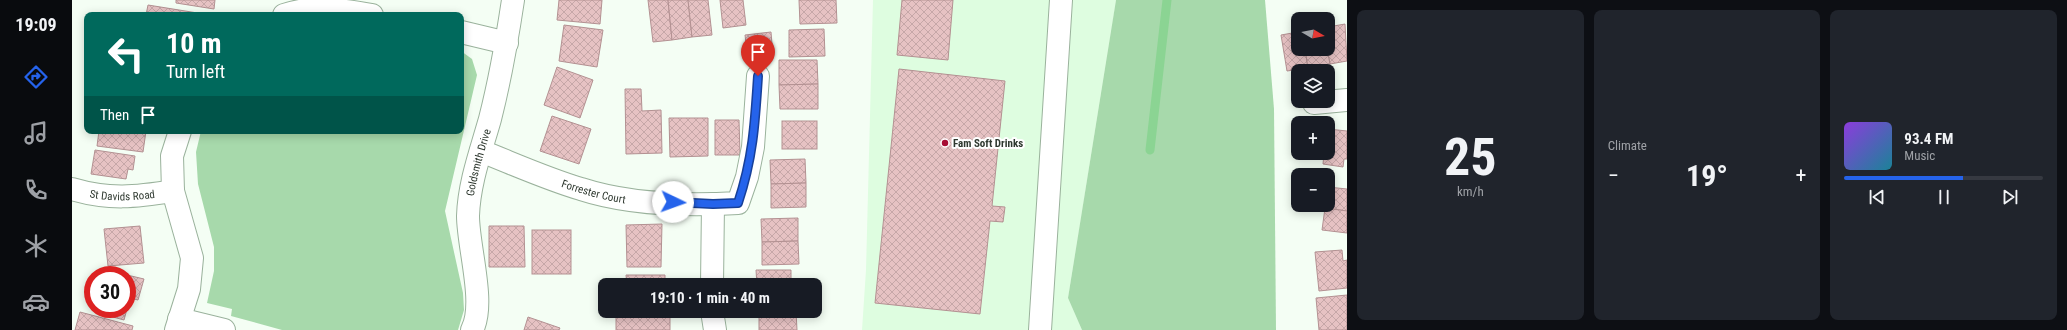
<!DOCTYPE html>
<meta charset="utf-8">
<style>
:root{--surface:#171b24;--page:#20242c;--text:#f1f3f6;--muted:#9ea1a6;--line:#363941;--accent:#2563eb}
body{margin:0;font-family:"Roboto Condensed",sans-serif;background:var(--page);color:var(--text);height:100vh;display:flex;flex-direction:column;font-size:15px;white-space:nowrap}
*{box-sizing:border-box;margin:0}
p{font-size:13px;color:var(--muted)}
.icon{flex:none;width:22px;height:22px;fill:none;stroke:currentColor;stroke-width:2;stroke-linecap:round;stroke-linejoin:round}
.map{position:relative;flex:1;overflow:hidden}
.side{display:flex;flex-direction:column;gap:10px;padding:10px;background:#0d0f14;width:720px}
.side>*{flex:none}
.top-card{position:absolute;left:12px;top:12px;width:380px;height:122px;border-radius:8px;box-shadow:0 2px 10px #0003;background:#00695c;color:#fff;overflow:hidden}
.needle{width:26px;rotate:100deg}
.buttons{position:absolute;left:1219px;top:12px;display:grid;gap:8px}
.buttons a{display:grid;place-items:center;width:44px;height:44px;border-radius:8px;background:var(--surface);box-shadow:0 2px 10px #0003;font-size:20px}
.speed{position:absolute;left:12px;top:266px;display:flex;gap:8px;font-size:20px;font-weight:700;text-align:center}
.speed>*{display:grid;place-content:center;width:52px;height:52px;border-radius:50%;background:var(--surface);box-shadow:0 2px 10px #0003;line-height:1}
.speed .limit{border:6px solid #d22;background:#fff;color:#111}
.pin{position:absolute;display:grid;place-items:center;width:34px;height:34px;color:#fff;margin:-41px -17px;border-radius:50% 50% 50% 0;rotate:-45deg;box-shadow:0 0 4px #0007}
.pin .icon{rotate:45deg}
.me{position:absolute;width:44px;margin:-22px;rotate:93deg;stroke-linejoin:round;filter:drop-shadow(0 0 3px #0008)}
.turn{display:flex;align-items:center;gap:14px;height:84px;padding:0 16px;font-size:18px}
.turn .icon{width:52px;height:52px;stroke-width:2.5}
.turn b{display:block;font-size:28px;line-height:34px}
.then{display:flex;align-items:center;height:38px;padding:0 16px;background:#0003;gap:8px;font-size:15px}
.big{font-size:30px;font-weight:700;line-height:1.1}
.side .card{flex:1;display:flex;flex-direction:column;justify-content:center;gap:6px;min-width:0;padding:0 14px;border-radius:8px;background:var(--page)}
.side .dial{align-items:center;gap:0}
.dial b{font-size:52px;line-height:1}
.song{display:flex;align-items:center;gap:12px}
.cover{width:48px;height:48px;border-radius:6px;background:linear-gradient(135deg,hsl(270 70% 55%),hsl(190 70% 35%))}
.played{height:4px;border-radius:2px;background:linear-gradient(90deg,var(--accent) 60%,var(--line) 60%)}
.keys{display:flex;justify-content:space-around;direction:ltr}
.heat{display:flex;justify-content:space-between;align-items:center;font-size:22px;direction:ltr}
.side .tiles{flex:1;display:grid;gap:10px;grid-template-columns:repeat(3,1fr)}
.trip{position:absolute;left:526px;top:278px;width:224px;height:40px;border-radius:8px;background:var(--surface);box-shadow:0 2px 10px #0003;font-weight:700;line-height:40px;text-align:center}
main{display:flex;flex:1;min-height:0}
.dock{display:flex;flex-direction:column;width:72px;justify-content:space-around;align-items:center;background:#090b0e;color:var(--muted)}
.dock .icon{width:28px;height:28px}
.dock .on{color:var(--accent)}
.dock b{font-size:18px;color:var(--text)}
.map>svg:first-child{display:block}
</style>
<main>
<nav class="dock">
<b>19:09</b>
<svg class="icon on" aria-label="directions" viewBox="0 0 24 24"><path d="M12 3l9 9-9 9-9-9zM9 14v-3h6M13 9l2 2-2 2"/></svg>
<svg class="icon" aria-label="music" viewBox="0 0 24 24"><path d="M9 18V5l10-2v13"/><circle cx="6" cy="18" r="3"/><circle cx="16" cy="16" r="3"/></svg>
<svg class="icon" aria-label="phone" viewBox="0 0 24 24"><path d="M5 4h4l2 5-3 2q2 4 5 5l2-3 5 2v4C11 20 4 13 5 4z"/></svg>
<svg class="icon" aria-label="climate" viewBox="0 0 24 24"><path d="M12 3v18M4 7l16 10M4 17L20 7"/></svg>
<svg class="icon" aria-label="car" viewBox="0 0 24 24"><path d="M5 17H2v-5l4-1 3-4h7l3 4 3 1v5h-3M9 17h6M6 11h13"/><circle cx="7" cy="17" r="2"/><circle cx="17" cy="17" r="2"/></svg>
</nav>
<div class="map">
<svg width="1275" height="330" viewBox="0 0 1275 330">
<defs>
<pattern id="building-cross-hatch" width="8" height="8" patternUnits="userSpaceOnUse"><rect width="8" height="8" fill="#e6c2c3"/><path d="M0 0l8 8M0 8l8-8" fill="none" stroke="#c6a7a8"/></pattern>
</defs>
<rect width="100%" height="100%" fill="#f4fef4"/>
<path fill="#defde0" d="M801,0H1044L996,298L1010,330H790L794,270Z"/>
<g fill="#a7d9ab">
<path d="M1044,0H1193L1202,109L1204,330H1010L996,298Z"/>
<path d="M389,51L400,59L405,75L373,211L391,293L392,310L386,330H210L159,316L160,309L135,303L142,271V247L126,184L124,152L129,131H389Z"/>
</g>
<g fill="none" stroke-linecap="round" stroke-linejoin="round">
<path stroke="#8bd493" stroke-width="9" d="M1078,150L1095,0"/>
</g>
<g fill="url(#building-cross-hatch)" stroke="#b39192">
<path d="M104,0H143L142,9L104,3Z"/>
<path d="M487,0H530L528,24L485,20Z"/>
<path d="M576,0H596L600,40L581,42Z"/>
<path d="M596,0H616L620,37L600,40Z"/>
<path d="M616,0H636L640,35L620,37Z"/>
<path d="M648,0H671L674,25L651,28Z"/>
<path d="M727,0H764L765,23L728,24Z"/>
<path d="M830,0H881L876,60L825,55Z"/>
<path d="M76,5L138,15H74Z"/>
<path d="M1273,24L1275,61L1258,64L1255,49L1256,27Z"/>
<path d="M492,25L531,30L525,67L487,61Z"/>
<path d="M752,29L753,56L717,57V30Z"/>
<path d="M699,32L701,56L676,59L673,35Z"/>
<path d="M1226,32V49H1233L1236,68L1215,71L1209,35Z"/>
<path d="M1233,49H1255L1258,64L1236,68Z"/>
<path d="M707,60H745L746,84L707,85Z"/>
<path d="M485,67L521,80L508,118L472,105Z"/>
<path d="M827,69L933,81L920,206L933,207L931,222L918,221L908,314L803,303Z"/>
<path d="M746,84V109H708L707,85Z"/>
<path d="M553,89H569L570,111L589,110L590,153L554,154Z"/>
<path d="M480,116L519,129L507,164L468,151Z"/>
<path d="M597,118H636V156L598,157Z"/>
<path d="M643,120H667L668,155H643Z"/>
<rect x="710" y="121" width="35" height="28"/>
<path d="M1256,129L1275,131V159H1272L1271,167L1251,164L1252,153H1256Z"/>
<path d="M27,131H74L71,152L25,146Z"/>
<path d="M23,150L63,156L61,170L56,169L54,179L19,174Z"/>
<path d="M733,159L734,183L699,184L698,160Z"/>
<path d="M734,183V207L699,208V184Z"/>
<path d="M1256,187L1275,189V211L1253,208L1254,205H1256Z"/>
<path d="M1253,208L1275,211V233L1250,230Z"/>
<path d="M726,218V241L690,242L689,219Z"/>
<path d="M590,224L589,267H555L554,225Z"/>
<path d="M68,226L72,263L36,266L32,229Z"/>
<path d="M417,226H452L453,267H417Z"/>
<rect x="460" y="230" width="39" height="44"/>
<path d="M726,241L727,264L690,265V242Z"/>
<path d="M1270,250L1271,261L1275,260V288L1247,291L1243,252Z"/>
<path d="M34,270L72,279L66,300L58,298L55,308V275H33Z"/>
<path d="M684,270H719V285H685Z"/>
<path d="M554,275H593V285H555Z"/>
<path d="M1275,295V330H1247L1244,298Z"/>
<path d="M23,309H55L52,320L23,312Z"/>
<path d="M687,311H724L725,330H687Z"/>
<path d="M8,312L61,326L60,330H3Z"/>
<rect x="544" y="312" width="54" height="18"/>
<path d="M456,317L488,328L487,330H452Z"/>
</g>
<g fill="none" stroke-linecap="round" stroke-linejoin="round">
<g stroke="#9ab29c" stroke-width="24">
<g id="minor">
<path d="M212,15C241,5 271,10 300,15"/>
<path d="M389,32L435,43"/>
<path d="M1242,103L1275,100"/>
<path id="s1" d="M409,151C442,164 475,179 509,189C558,205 615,206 666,203L675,177L681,147L686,76"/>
<path id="s2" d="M0,189C37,200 64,197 101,191"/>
<path d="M640,285L641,204"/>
<path d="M640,311L643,330"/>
<path d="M107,319L152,330"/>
<path d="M104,330L117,289L120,258L101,191L100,156L108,131"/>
<path id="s3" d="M400,330C414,304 396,247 396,216C397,183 409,151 418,119C428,80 435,40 441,0"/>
<path d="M968,330L989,0"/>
</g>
</g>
<use href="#minor" stroke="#fff" stroke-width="22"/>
</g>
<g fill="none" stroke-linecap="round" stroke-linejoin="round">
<g stroke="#184099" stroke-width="10">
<path id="route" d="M601,202L641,204L666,203C681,158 683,123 686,76"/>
</g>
<use href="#route" stroke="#2563eb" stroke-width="7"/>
</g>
<circle fill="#a70e35" stroke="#fff" stroke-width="1.5" cx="873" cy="143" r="4"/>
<g text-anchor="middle" stroke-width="4" stroke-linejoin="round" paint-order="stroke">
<g font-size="11" font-weight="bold" fill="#2e382f" stroke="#fff" text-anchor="start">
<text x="881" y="147">Fam Soft Drinks</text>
</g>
<g font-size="11" fill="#2e382f" stroke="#fff">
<text dy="4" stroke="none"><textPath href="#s3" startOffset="170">Goldsmith Drive</textPath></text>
<text dy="4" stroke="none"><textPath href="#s1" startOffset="120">Forrester Court</textPath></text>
<text dy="4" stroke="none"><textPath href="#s2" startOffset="51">St Davids Road</textPath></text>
</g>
</g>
</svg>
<div class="buttons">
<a><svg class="needle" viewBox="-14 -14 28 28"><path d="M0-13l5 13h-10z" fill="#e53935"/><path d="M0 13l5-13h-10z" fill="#9ea1a6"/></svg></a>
<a><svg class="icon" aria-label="layers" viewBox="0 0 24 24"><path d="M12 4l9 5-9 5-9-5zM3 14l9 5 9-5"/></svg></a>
<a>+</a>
<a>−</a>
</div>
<div class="speed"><div class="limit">30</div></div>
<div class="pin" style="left:686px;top:76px;background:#d93025"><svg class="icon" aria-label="arrive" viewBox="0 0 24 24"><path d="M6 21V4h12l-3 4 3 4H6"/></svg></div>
<svg class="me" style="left:601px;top:202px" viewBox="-20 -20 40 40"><circle r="19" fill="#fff"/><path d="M0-13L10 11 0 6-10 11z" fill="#2563eb"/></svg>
<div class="trip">19:10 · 1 min · 40 m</div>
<div class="top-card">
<div class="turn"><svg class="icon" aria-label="left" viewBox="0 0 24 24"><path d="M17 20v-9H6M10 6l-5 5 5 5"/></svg><div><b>10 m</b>Turn left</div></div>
<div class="then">Then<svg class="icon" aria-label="arrive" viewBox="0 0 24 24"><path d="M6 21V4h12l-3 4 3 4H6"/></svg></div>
</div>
</div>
<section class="side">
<div class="tiles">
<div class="card dial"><b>25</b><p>km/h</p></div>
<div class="card"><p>Climate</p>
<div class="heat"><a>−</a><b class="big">19°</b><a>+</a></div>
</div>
<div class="card">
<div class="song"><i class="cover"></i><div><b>93.4 FM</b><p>Music</p></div></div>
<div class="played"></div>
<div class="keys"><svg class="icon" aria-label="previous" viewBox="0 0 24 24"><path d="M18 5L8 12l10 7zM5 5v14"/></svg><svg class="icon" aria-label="pause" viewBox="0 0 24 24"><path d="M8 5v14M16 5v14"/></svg><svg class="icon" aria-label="next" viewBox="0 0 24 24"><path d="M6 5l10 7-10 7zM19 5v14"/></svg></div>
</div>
</div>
</section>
</main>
